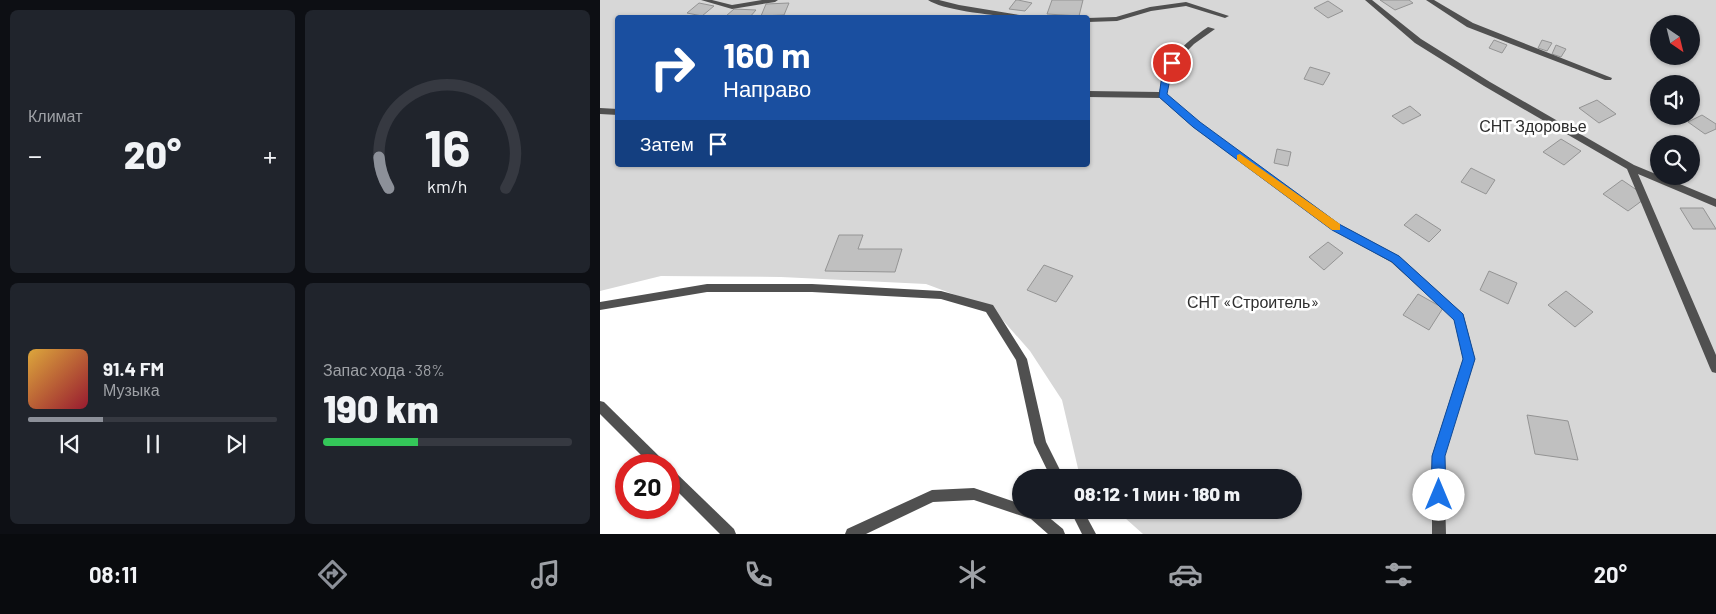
<!DOCTYPE html>
<html lang="ru">
<meta charset="utf-8">
<style>
:root{--surface:#171b24;--page:#20242c;--text:#f1f3f6;--muted:#9ea1a6;--line:#363941;--accent:#8c9099}
body{margin:0;font-family:Barlow,sans-serif;background:var(--page);color:var(--text);height:100vh;display:flex;flex-direction:column;font-size:19px;white-space:nowrap}
*{box-sizing:border-box;margin:0}
p{font-size:16px;color:var(--muted)}
.icon{flex:none;width:28px;height:28px;fill:none;stroke:currentColor;stroke-width:2;stroke-linecap:round;stroke-linejoin:round}
.map{position:relative;flex:1;overflow:hidden}
.sheet{display:flex;flex-direction:column;gap:10px;padding:10px;background:#0d0f14;width:600px}
.sheet>*{flex:none}
.guide{position:absolute;left:15px;top:15px;width:475px;height:152px;border-radius:5px;box-shadow:0 1px 4px #0004;background:#1a4fa0;color:#fff;overflow:hidden}
.needle{width:32px;rotate:145deg}
.fabs{position:absolute;left:1050px;top:15px;display:grid;gap:10px}
.fabs a{display:grid;place-items:center;width:50px;height:50px;border-radius:50%;background:var(--surface);box-shadow:0 1px 4px #0004;font-size:25px}
.speed{position:absolute;left:15px;top:454px;display:flex;gap:10px;font-size:25px;font-weight:700;text-align:center}
.speed>*{display:grid;place-content:center;width:65px;height:65px;border-radius:50%;background:var(--surface);box-shadow:0 1px 4px #0004;line-height:1}
.speed .limit{border:8px solid #d22;background:#fff;color:#111}
.pin{position:absolute;display:grid;place-items:center;width:42px;height:42px;color:#fff;margin:-21px;border:2px solid #fff;border-radius:50%;box-shadow:0 1px 5px #0007}
.me{position:absolute;width:55px;margin:-28px;rotate:0deg;stroke-linejoin:round;filter:drop-shadow(0 0 4px #0008)}
.turn{display:flex;align-items:center;gap:18px;height:105px;padding:0 25px;font-size:22px}
.turn .icon{width:65px;height:65px;stroke-width:2.5}
.turn b{display:block;font-size:35px;line-height:42px}
.then{display:flex;align-items:center;height:48px;padding:0 25px;background:#0003;gap:10px;font-size:19px}
.big{font-size:38px;font-weight:800;line-height:1.1}
.sheet .card{flex:1;display:flex;flex-direction:column;justify-content:center;gap:8px;min-width:0;padding:0 18px;border-radius:8px;background:var(--page)}
.sheet .dial{align-items:center;gap:0}
.dial svg{height:130px;overflow:visible;fill:none;stroke:var(--line);stroke-width:7;stroke-linecap:round;text-anchor:middle}
.dial text{fill:var(--text);stroke:none}
.song{display:flex;align-items:center;gap:15px}
.cover{width:60px;height:60px;border-radius:8px;background:linear-gradient(135deg,hsl(40 70% 55%),hsl(350 70% 35%))}
.played{height:5px;border-radius:2px;background:linear-gradient(90deg,var(--accent) 30%,var(--line) 30%)}
.keys{display:flex;justify-content:space-around;direction:ltr}
.heat{display:flex;justify-content:space-between;align-items:center;font-size:28px;direction:ltr}
.charge{height:8px;border-radius:4px;background:linear-gradient(90deg,#34c759 38%,var(--line) 0)}
.sheet .tiles{flex:1;display:grid;gap:10px;grid-template-columns:repeat(2,1fr)}
.trip{position:absolute;left:412px;top:469px;width:290px;height:50px;border-radius:25px;background:var(--surface);box-shadow:0 1px 4px #0004;font-weight:800;line-height:50px;text-align:center}
.tabs{display:flex;height:80px;justify-content:space-around;align-items:center;background:#090b0e;color:var(--muted)}
.tabs .icon{width:35px;height:35px}
.tabs .selected{color:var(--accent)}
.tabs b{font-size:22px;color:var(--text)}
main{display:flex;flex:1;min-height:0}
.map>svg:first-child{display:block}
</style>
<main>
<section class="sheet">
<div class="tiles">
<div class="card"><p>Климат</p>
<div class="heat"><a>−</a><b class="big">20°</b><a>+</a></div>
</div>
<div class="card dial"><svg viewBox="0 0 100 80">
<path d="M14 69A42 42 0 1 1 86 69"/>
<path d="M14 69A42 42 0 0 1 8 50" stroke="#8c9099"/>
<text x="50" y="56" font-size="32" font-weight="700">16</text>
<text x="50" y="72" font-size="11">km/h</text>
</svg></div>
<div class="card">
<div class="song"><i class="cover"></i><div><b>91.4 FM</b><p>Музыка</p></div></div>
<div class="played"></div>
<div class="keys"><svg class="icon" aria-label="previous" viewBox="0 0 24 24"><path d="M18 5L8 12l10 7zM5 5v14"/></svg><svg class="icon" aria-label="pause" viewBox="0 0 24 24"><path d="M8 5v14M16 5v14"/></svg><svg class="icon" aria-label="next" viewBox="0 0 24 24"><path d="M6 5l10 7-10 7zM19 5v14"/></svg></div>
</div>
<div class="card"><p>Запас хода · 38%</p><b class="big">190 km</b><div class="charge"></div></div>
</div>
</section>
<div class="map">
<svg width="1116" height="534" viewBox="0 0 1116 534">
<rect width="100%" height="100%" fill="#fff"/>
<path fill="#d7d7d7" fill-rule="evenodd" d="M0,0H1116V534H543L516,510H694V478L480,477L462,400L430,351L393,309L326,284L181,277L61,276L0,291ZM18,18H488V165H18ZM1059,24H1091V56H1059ZM1059,84H1091V116H1059ZM1059,144H1091V176H1059Z"/>
<g fill="#c0c0c0" stroke="#949494">
<path d="M416,0H418L432,3L425,11L409,9Z"/>
<path d="M452,0H483L479,16L447,14Z"/>
<path d="M780,0H809L813,3L795,10Z"/>
<path d="M728,1L743,11L728,18L714,8Z"/>
<path d="M99,3L114,6L102,16L87,13Z"/>
<path d="M189,3L184,15L161,16L166,4Z"/>
<path d="M134,9L156,10L149,18L126,16Z"/>
<path d="M894,40L907,45L902,53L889,48Z"/>
<path d="M942,40L952,43L947,51L938,48Z"/>
<path d="M956,45L966,49L961,57L952,54Z"/>
<path d="M710,67L730,73L723,85L704,79Z"/>
<path d="M997,100L1016,114L999,123L979,108Z"/>
<path d="M810,106L821,115L803,124L792,116Z"/>
<path d="M1102,115L1116,124V129L1105,134L1088,122Z"/>
<path d="M961,139L981,151L964,165L943,152Z"/>
<path d="M677,149L691,152L688,166L674,163Z"/>
<path d="M871,168L895,180L886,194L861,182Z"/>
<path d="M1022,180L1047,197L1028,211L1003,194Z"/>
<path d="M1080,208H1103L1116,229H1093Z"/>
<path d="M816,214L841,230L829,242L804,225Z"/>
<path d="M239,235H263L258,249H302L295,272L225,271Z"/>
<path d="M728,242L743,253L724,270L709,257Z"/>
<path d="M444,265L473,276L456,302L427,290Z"/>
<path d="M889,271L917,283L908,304L880,290Z"/>
<path d="M966,291L993,312L975,327L948,305Z"/>
<path d="M818,294L843,308L829,330L803,315Z"/>
<path d="M927,415L968,421L978,460L935,454Z"/>
</g>
<g fill="none" stroke-linecap="round" stroke-linejoin="round">
<g fill="#505050" fill-rule="evenodd">
<path d="M101,0H112L132,5L162,0H178L175,2L132,9Z"/>
<path d="M328,0H339L359,5L438,18C415,18 345,12 328,0Z"/>
<path d="M765,0H772L821,39L890,82L1034,165L1116,199V207L1038,174L1116,355V373L1112,372L1110,368L1027,169L884,86L815,43Z"/>
<path d="M826,0H834L873,23L1012,78L1011,80H1005L867,27Z"/>
<path d="M586,2L629,16L625,18L586,6L551,11L517,21L488,22V18L516,17L550,7Z"/>
<path d="M608,27L615,29L594,44L581,57L572,72L566,94L599,123L739,224L799,256L863,314L864,317L875,359L844,456L846,534H832V456L863,359L854,319L791,262L733,230L593,127L560,98L488,97V91L559,92C567,60 581,45 608,27Z"/>
<path d="M0,108L18,109V115L0,114Z"/>
<path d="M107,284H212L341,291L393,305L427,359L446,442L464,478H451L434,443L416,360L386,312L341,299L212,292H107L0,310V302Z"/>
<path d="M0,401L4,402L64,461L66,465H51L0,414Z"/>
<path d="M69,468L73,470L134,529L136,534H120L69,483Z"/>
<path d="M374,488L421,504V510H440L463,529L465,534H448L431,519L374,500L333,502L266,534H245L247,529L332,490Z"/>
<path d="M470,510H483L496,534H482Z"/>
</g>
</g>
<path fill="#1a73e8" stroke="#114b97" d="M569,61L576,63L571,74L567,94L600,122L739,224L799,256L863,314L875,359L845,456L846,495L844,500L839,502L834,500L831,495L832,456L863,359L854,320L792,262L732,230L593,127L559,97L562,74Z"/>
<path fill="#f59e0b" d="M640,154L740,224V230H732L637,160V155Z"/>
<g text-anchor="middle" stroke-width="5" stroke-linejoin="round" paint-order="stroke">
<g font-size="16" fill="#2e2e2e" stroke="#fff">
<text x="933" y="132">СНТ Здоровье</text>
<text x="653" y="308">СНТ «Строитель»</text>
</g>
</g>
</svg>
<div class="fabs">
<a><svg class="needle" viewBox="-14 -14 28 28"><path d="M0-13l5 13h-10z" fill="#e53935"/><path d="M0 13l5-13h-10z" fill="#9ea1a6"/></svg></a>
<a><svg class="icon" aria-label="sound" viewBox="0 0 24 24"><path d="M4 9h4l5-4v14l-5-4H4zM17 9q2 3 0 6"/></svg></a>
<a><svg class="icon" aria-label="search" viewBox="0 0 24 24"><circle cx="10" cy="10" r="6"/><path d="M15 15l6 6"/></svg></a>
</div>
<div class="speed"><div class="limit">20</div></div>
<div class="pin" style="left:572px;top:63px;background:#d93025"><svg class="icon" aria-label="arrive" viewBox="0 0 24 24"><path d="M6 21V4h12l-3 4 3 4H6"/></svg></div>
<svg class="me" style="left:839px;top:495px" viewBox="-20 -20 40 40"><circle r="19" fill="#fff"/><path d="M0-13L10 11 0 6-10 11z" fill="#1a73e8"/></svg>
<div class="trip">08:12 · 1 мин · 180 m</div>
<div class="guide">
<div class="turn"><svg class="icon" aria-label="right" viewBox="0 0 24 24"><path d="M7 20v-9h11M14 6l5 5-5 5"/></svg><div><b>160 m</b>Направо</div></div>
<div class="then">Затем<svg class="icon" aria-label="arrive" viewBox="0 0 24 24"><path d="M6 21V4h12l-3 4 3 4H6"/></svg></div>
</div>
</div>
</main>
<nav class="tabs">
<b>08:11</b>
<svg class="icon selected" aria-label="directions" viewBox="0 0 24 24"><path d="M12 3l9 9-9 9-9-9zM9 14v-3h6M13 9l2 2-2 2"/></svg>
<svg class="icon" aria-label="music" viewBox="0 0 24 24"><path d="M9 18V5l10-2v13"/><circle cx="6" cy="18" r="3"/><circle cx="16" cy="16" r="3"/></svg>
<svg class="icon" aria-label="phone" viewBox="0 0 24 24"><path d="M5 4h4l2 5-3 2q2 4 5 5l2-3 5 2v4C11 20 4 13 5 4z"/></svg>
<svg class="icon" aria-label="climate" viewBox="0 0 24 24"><path d="M12 3v18M4 7l16 10M4 17L20 7"/></svg>
<svg class="icon" aria-label="car" viewBox="0 0 24 24"><path d="M5 17H2v-5l4-1 3-4h7l3 4 3 1v5h-3M9 17h6M6 11h13"/><circle cx="7" cy="17" r="2"/><circle cx="17" cy="17" r="2"/></svg>
<svg class="icon" aria-label="filters" viewBox="0 0 24 24"><path d="M4 7h16M4 17h16"/><circle cx="9" cy="7" r="2"/><circle cx="15" cy="17" r="2"/></svg>
<b>20°</b>
</nav>
